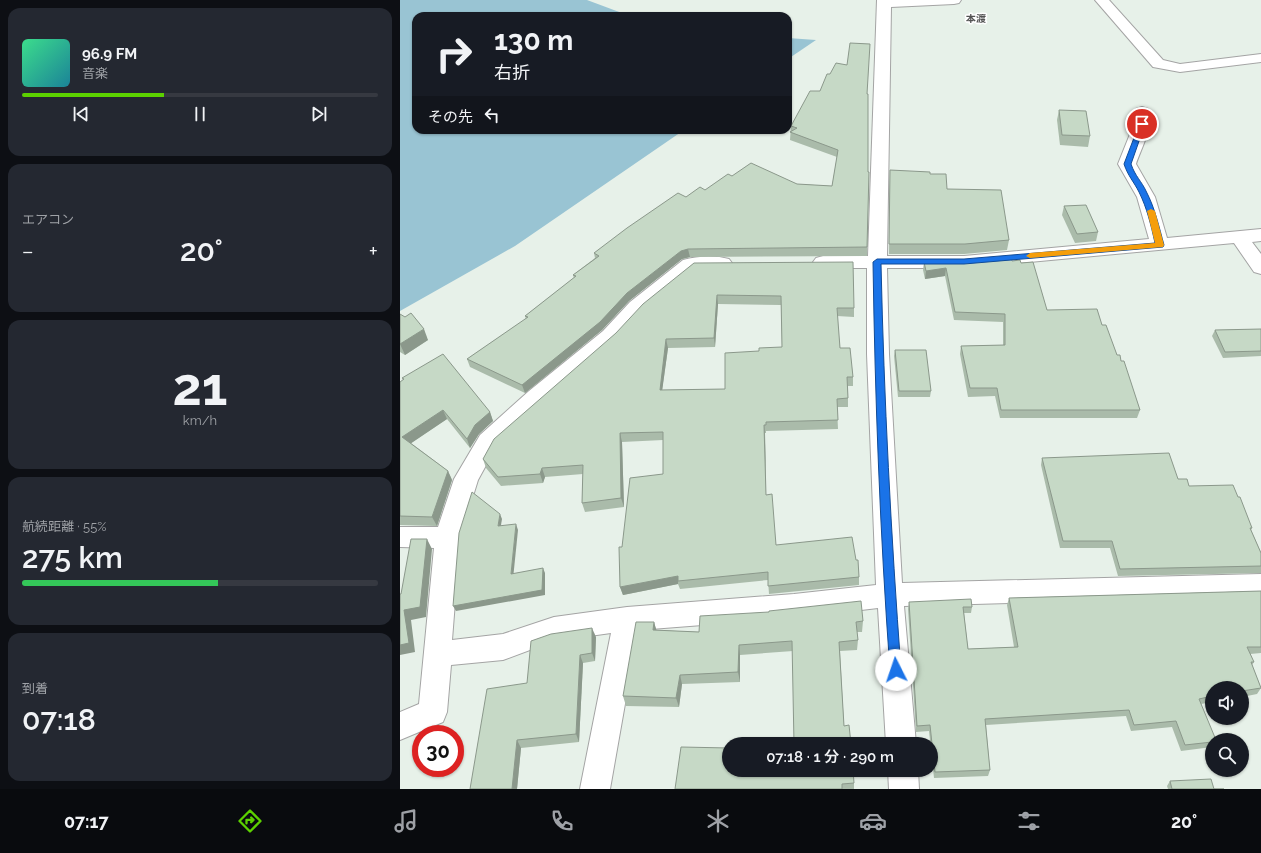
<!DOCTYPE html>
<html lang="ja">
<meta charset="utf-8">
<style>
:root{--surface:#171b24;--page:#242831;--text:#f1f3f6;--muted:#9ea1a6;--line:#363941;--accent:#5cd100}
body{margin:0;font-family:Raleway,"Noto Sans JP",sans-serif;background:var(--page);color:var(--text);height:100vh;display:flex;flex-direction:column;font-size:15px;white-space:nowrap}
*{box-sizing:border-box;margin:0}
p{font-size:13px;color:var(--muted)}
.icon{flex:none;width:22px;height:22px;fill:none;stroke:currentColor;stroke-width:2;stroke-linecap:round;stroke-linejoin:round}
.map{position:relative;flex:1;overflow:hidden}
.drawer{display:flex;flex-direction:column;gap:8px;padding:8px;background:#0d0f14;width:400px}
.drawer>*{flex:none}
.hud{position:absolute;left:12px;top:12px;width:380px;height:122px;border-radius:12px;box-shadow:0 1px 3px #0004;background:#171b24;color:var(--text);overflow:hidden}
.buttons{position:absolute;left:805px;top:681px;display:grid;gap:8px}
.buttons a{display:grid;place-items:center;width:44px;height:44px;border-radius:50%;background:var(--surface);box-shadow:0 1px 3px #0004;font-size:20px}
.speed{position:absolute;left:12px;top:725px;display:flex;gap:8px;font-size:20px;font-weight:700;text-align:center}
.speed>*{display:grid;place-content:center;width:52px;height:52px;border-radius:50%;background:var(--surface);box-shadow:0 1px 3px #0004;line-height:1}
.speed .limit{border:6px solid #d22;background:#fff;color:#111}
.pin{position:absolute;display:grid;place-items:center;width:34px;height:34px;color:#fff;margin:-17px;border:2px solid #fff;border-radius:50%;box-shadow:0 1px 4px #0007}
.me{position:absolute;width:44px;margin:-22px;rotate:356deg;stroke-linejoin:round;filter:drop-shadow(0 0 3px #0008)}
.turn{display:flex;align-items:center;gap:14px;height:84px;padding:0 16px;font-size:18px}
.turn .icon{width:52px;height:52px;stroke-width:2.5}
.turn b{display:block;font-size:28px;line-height:34px}
.then{display:flex;align-items:center;height:38px;padding:0 16px;background:#0003;gap:8px;font-size:15px}
.big{font-size:30px;font-weight:600;line-height:1.1}
.drawer .tile{flex:1;display:flex;flex-direction:column;justify-content:center;gap:6px;min-width:0;padding:0 14px;border-radius:12px;background:var(--page)}
.drawer .dial{align-items:center;gap:0}
.dial b{font-size:52px;line-height:1}
.song{display:flex;align-items:center;gap:12px}
.cover{width:48px;height:48px;border-radius:6px;background:linear-gradient(135deg,hsl(150 70% 55%),hsl(190 70% 35%))}
.played{height:4px;border-radius:2px;background:linear-gradient(90deg,var(--accent) 40%,var(--line) 40%)}
.keys{display:flex;justify-content:space-around;direction:ltr}
.heat{display:flex;justify-content:space-between;align-items:center;font-size:22px;direction:ltr}
.charge{height:6px;border-radius:3px;background:linear-gradient(90deg,#34c759 55%,var(--line) 0)}
.trip{position:absolute;left:322px;top:737px;width:216px;height:40px;border-radius:20px;background:var(--surface);box-shadow:0 1px 3px #0004;font-weight:600;line-height:40px;text-align:center}
.dock{display:flex;height:64px;justify-content:space-around;align-items:center;background:#090b0e;color:var(--muted)}
.dock .icon{width:28px;height:28px}
.dock .current{color:var(--accent)}
.dock b{font-size:18px;color:var(--text)}
main{display:flex;flex:1;min-height:0}
.map>svg:first-child{display:block}
</style>
<main>
<section class="drawer">
<div class="tile">
<div class="song"><i class="cover"></i><div><b>96.9 FM</b><p>音楽</p></div></div>
<div class="played"></div>
<div class="keys"><svg class="icon" aria-label="previous" viewBox="0 0 24 24"><path d="M18 5L8 12l10 7zM5 5v14"/></svg><svg class="icon" aria-label="pause" viewBox="0 0 24 24"><path d="M8 5v14M16 5v14"/></svg><svg class="icon" aria-label="next" viewBox="0 0 24 24"><path d="M6 5l10 7-10 7zM19 5v14"/></svg></div>
</div>
<div class="tile"><p>エアコン</p>
<div class="heat"><a>−</a><b class="big">20°</b><a>+</a></div>
</div>
<div class="tile dial"><b>21</b><p>km/h</p></div>
<div class="tile"><p>航続距離 · 55%</p><b class="big">275 km</b><div class="charge"></div></div>
<div class="tile"><p>到着</p><b class="big">07:18</b></div>
</section>
<div class="map">
<svg width="861" height="789" viewBox="0 0 861 789">
<rect width="100%" height="100%" fill="#e7f1e9"/>
<g fill="#99c4d3">
<path d="M0,0H187L230,16H16V130H284L115,246L0,311Z"/>
<path d="M388,38L416,40L388,59Z"/>
</g>
<g fill="none" stroke-linecap="round" stroke-linejoin="round">
<g stroke="#a4a4a4" stroke-width="2">
<g id="minor">
<path d="M477,0H561L559,3L554,4L491,7L487,256H564L749,239L737,197L718,164L734,124V112L736,109L742,107L748,109C756,121 740,151 736,164L755,197L767,238L861,229V241L852,242L861,254V274L854,272L834,243L564,268H487L489,354L502,583L861,574V596L504,606L516,744H486L478,608L394,618L238,630L210,789H180L211,633L154,641L103,660L51,665L47,712L43,722L0,740V712L19,704L34,548L0,547V527H38L54,479L80,435L129,391L203,331L230,302L283,260C297,256 315,255 329,259L332,263L329,267L322,269L295,270L244,312L217,341L145,403L96,447L78,480L60,538L52,640L103,634L154,617L227,607L394,594L476,585L467,354V268H423L416,266L413,262L416,258L423,256H468Z"/>
<path d="M695,0H709L763,60L780,64L861,54V62L780,72L753,67Z"/>
<path d="M488,770H518L519,789H489Z"/>
</g>
</g>
<use href="#minor" fill="#fff" fill-rule="evenodd"/>
</g>
<g fill="#aba" fill-rule="evenodd">
<path d="M467,94L468,172H469L467,256L290,257L282,259L229,301L202,330L125,393L70,367L67,359L126,319L125,316L174,278L173,275L195,258L194,253L286,197L305,190L332,176L397,184L432,186L437,157L390,140L391,126Z"/>
<path d="M659,110L690,136L688,147L660,145L657,120Z"/>
<path d="M490,170L530,174L547,189L609,240L607,250L564,254H489Z"/>
<path d="M664,206L698,232L696,241L675,243L662,215Z"/>
<path d="M612,261L647,310L702,325L717,355L721,361L740,410L737,418H600L595,396L568,397L560,354L561,346L603,345V322L554,320L545,276L525,279L523,270L524,262Z"/>
<path d="M294,263L454,308V317L437,316L440,348L453,377V386H448V407H437L438,429L366,431V433H365L366,495L376,545L459,577V585L369,594L368,580L280,589L278,584L223,595L220,587L222,547L263,474V440L222,442L224,507L185,512L182,503L183,474L145,477L143,483L101,486L86,468L83,459L216,333ZM318,304L381,305L382,347L359,351L325,389L262,390L268,348L315,347Z"/>
<path d="M0,314L28,340L5,355L0,352Z"/>
<path d="M861,329V356L823,358L812,336L815,330Z"/>
<path d="M495,350L531,391L530,397H498L494,356Z"/>
<path d="M2,378L90,412L93,421L79,434L70,448L47,419L11,443L48,471L52,480L37,526L0,525V382L3,380Z"/>
<path d="M642,458L778,479L789,486L838,497L852,528L851,530L861,553V573L718,576L710,548H660L641,465Z"/>
<path d="M861,591V653L850,654L854,662L852,665L861,688L857,694L842,697V688H812V702L801,704L812,740V747L781,751L772,727L731,731L726,716L586,725L590,770L588,776L534,778L529,731L516,732L508,609L509,602L572,607L571,613H564L568,649L614,647L607,605L609,598Z"/>
<path d="M463,621L462,632H457L458,640L457,650L440,651L444,726L451,744L393,651L340,655V682L282,684L279,707L226,706L223,696L254,622L256,630L299,632Z"/>
<path d="M196,637L195,661L183,663L179,742L121,748L117,789H70L127,683Z"/>
<path d="M329,770L454,783V789H275Z"/>
<path d="M770,781L814,789H824H768L767,786Z"/>
</g>
<g fill="#8b988b">
<path d="M288,249L290,257L282,259L229,301L202,330L125,393L122,385L227,293L281,251Z"/>
<path d="M546,268L545,276L525,279L526,271Z"/>
<path d="M317,295L318,304L315,347L314,338Z"/>
<path d="M24,329L28,340L5,355L0,344Z"/>
<path d="M266,339L268,348L261,399L260,390Z"/>
<path d="M43,410L47,419L7,446L2,437Z"/>
<path d="M90,412L93,421L79,434L70,448L67,439L75,425Z"/>
<path d="M364,425L365,433L366,503V495Z"/>
<path d="M220,433L222,442L224,507L221,498Z"/>
<path d="M142,468L145,477L143,483L140,474Z"/>
<path d="M48,471L52,480L37,526L32,517Z"/>
<path d="M100,514L102,519L100,531L98,526Z"/>
<path d="M116,524L118,530L113,579L111,574Z"/>
<path d="M27,539L32,549L26,617L11,620L15,652L0,655V645L4,610Z"/>
<path d="M143,568L145,573V595L56,611L53,606Z"/>
<path d="M278,576V584L223,595L220,587Z"/>
<path d="M254,622L257,632L253,630Z"/>
<path d="M192,628L196,637L195,661L192,653Z"/>
<path d="M339,645L340,655V682L338,672Z"/>
<path d="M180,655L183,663L179,742L176,734Z"/>
<path d="M280,675L282,684L279,707L276,698Z"/>
<path d="M117,740L121,748L117,789H112Z"/>
</g>
<g fill="#c6d9c6" stroke="#8b988b" fill-rule="evenodd">
<path d="M450,43L470,44L467,94H468V172H469L467,247L288,249L281,251L227,293L200,322L122,385L67,359L128,317L125,316L176,276L173,275L199,256L194,253L227,228L278,193L286,197L300,187L305,190L328,174L332,176L351,163L397,184L432,186L438,150L390,132L397,128L391,126L410,91H420L427,74H430L436,63L447,65Z"/>
<path d="M659,110L686,111L690,136L662,135Z"/>
<path d="M490,170L530,172V174H546L547,189L601,190L609,240L565,244H489Z"/>
<path d="M686,205L698,232L677,234L664,206Z"/>
<path d="M611,257L612,261L620,260L621,263L633,262L647,310L697,309L702,325H706L717,355H720L721,361H724L740,410H601L597,388H570L561,346L605,345V314L555,312L546,268L526,271L524,262L565,261Z"/>
<path d="M453,262L454,308H437L440,348H450L453,377H447L448,398L437,399L438,420L366,422V425H364L366,495L372,494L376,545L452,537L456,560H458L459,577L368,586V572L278,581V576L220,587L219,547H222L230,478L263,474V432L220,433L221,498L182,503L183,465L142,468L140,474L98,477L83,459L94,439L216,333L243,304L294,263ZM317,295L381,296L382,347L359,348V351L325,353V389L260,390L266,339L314,338Z"/>
<path d="M11,313L24,329L0,344V314L5,317Z"/>
<path d="M861,329V351L825,352L815,330Z"/>
<path d="M495,350H526L531,391H499Z"/>
<path d="M43,354L90,412L75,425L67,439L43,410L2,437L48,471L32,517L0,516V382L4,379L2,378Z"/>
<path d="M769,453L778,479H787L789,486L833,485L838,497H840L852,528H850L861,553V566L720,569L712,541H663L642,458Z"/>
<path d="M72,492L100,514L98,526L116,524L111,574L143,568L142,590L53,606L59,533Z"/>
<path d="M11,539H27L20,607L4,610L9,643L0,645V594H1Z"/>
<path d="M861,591V647H847L854,662H851L861,688L842,691V688H812V696L799,699L816,740H812V742L785,745L776,721L734,725L729,710L585,719L590,770L535,772L530,725L517,726L509,602L571,599L572,607H563L568,649L618,647L609,598Z"/>
<path d="M461,601L463,621L456,622L458,640L439,642L444,726L449,725L451,744H394L392,641L339,645L338,672L280,675L276,698L223,696L236,622H254L253,630L299,632L300,616L369,612V611Z"/>
<path d="M192,628V653L180,655L176,734L117,740L112,789H70L87,689L127,683L131,641L151,634Z"/>
<path d="M281,747L329,748V770H453L454,783L442,784V789H275Z"/>
<path d="M811,779L814,789H824H772L770,781Z"/>
</g>
<path fill="#1a73e8" stroke="#114b97" d="M740,122L745,124L731,164C735,176 742,182 746,191C755,208 759,227 764,245L763,247L564,264H481C484,400 491,535 501,670L500,673L496,675L492,673L490,670C480,534 475,398 473,262L477,259H564L755,243C751,225 747,208 739,192C734,182 728,176 724,164Z"/>
<path fill="#f59e0b" d="M751,209L755,211L764,245L763,247L630,258L626,256L630,253L755,243L747,211Z"/>
<g text-anchor="middle" stroke-width="3" stroke-linejoin="round" paint-order="stroke">
<g font-size="10" font-weight="bold" fill="#535353" stroke="#fff">
<text x="576" y="22">本渡</text>
</g>
</g>
</svg>
<div class="buttons">
<a><svg class="icon" aria-label="sound" viewBox="0 0 24 24"><path d="M4 9h4l5-4v14l-5-4H4zM17 9q2 3 0 6"/></svg></a>
<a><svg class="icon" aria-label="search" viewBox="0 0 24 24"><circle cx="10" cy="10" r="6"/><path d="M15 15l6 6"/></svg></a>
</div>
<div class="speed"><div class="limit">30</div></div>
<div class="pin" style="left:742px;top:124px;background:#d93025"><svg class="icon" aria-label="arrive" viewBox="0 0 24 24"><path d="M6 21V4h12l-3 4 3 4H6"/></svg></div>
<svg class="me" style="left:496px;top:670px" viewBox="-20 -20 40 40"><circle r="19" fill="#fff"/><path d="M0-13L10 11 0 6-10 11z" fill="#1a73e8"/></svg>
<div class="trip">07:18 · 1 分 · 290 m</div>
<div class="hud">
<div class="turn"><svg class="icon" aria-label="right" viewBox="0 0 24 24"><path d="M7 20v-9h11M14 6l5 5-5 5"/></svg><div><b>130 m</b>右折</div></div>
<div class="then">その先<svg class="icon" aria-label="left" viewBox="0 0 24 24"><path d="M17 20v-9H6M10 6l-5 5 5 5"/></svg></div>
</div>
</div>
</main>
<nav class="dock">
<b>07:17</b>
<svg class="icon current" aria-label="directions" viewBox="0 0 24 24"><path d="M12 3l9 9-9 9-9-9zM9 14v-3h6M13 9l2 2-2 2"/></svg>
<svg class="icon" aria-label="music" viewBox="0 0 24 24"><path d="M9 18V5l10-2v13"/><circle cx="6" cy="18" r="3"/><circle cx="16" cy="16" r="3"/></svg>
<svg class="icon" aria-label="phone" viewBox="0 0 24 24"><path d="M5 4h4l2 5-3 2q2 4 5 5l2-3 5 2v4C11 20 4 13 5 4z"/></svg>
<svg class="icon" aria-label="climate" viewBox="0 0 24 24"><path d="M12 3v18M4 7l16 10M4 17L20 7"/></svg>
<svg class="icon" aria-label="car" viewBox="0 0 24 24"><path d="M5 17H2v-5l4-1 3-4h7l3 4 3 1v5h-3M9 17h6M6 11h13"/><circle cx="7" cy="17" r="2"/><circle cx="17" cy="17" r="2"/></svg>
<svg class="icon" aria-label="filters" viewBox="0 0 24 24"><path d="M4 7h16M4 17h16"/><circle cx="9" cy="7" r="2"/><circle cx="15" cy="17" r="2"/></svg>
<b>20°</b>
</nav>
